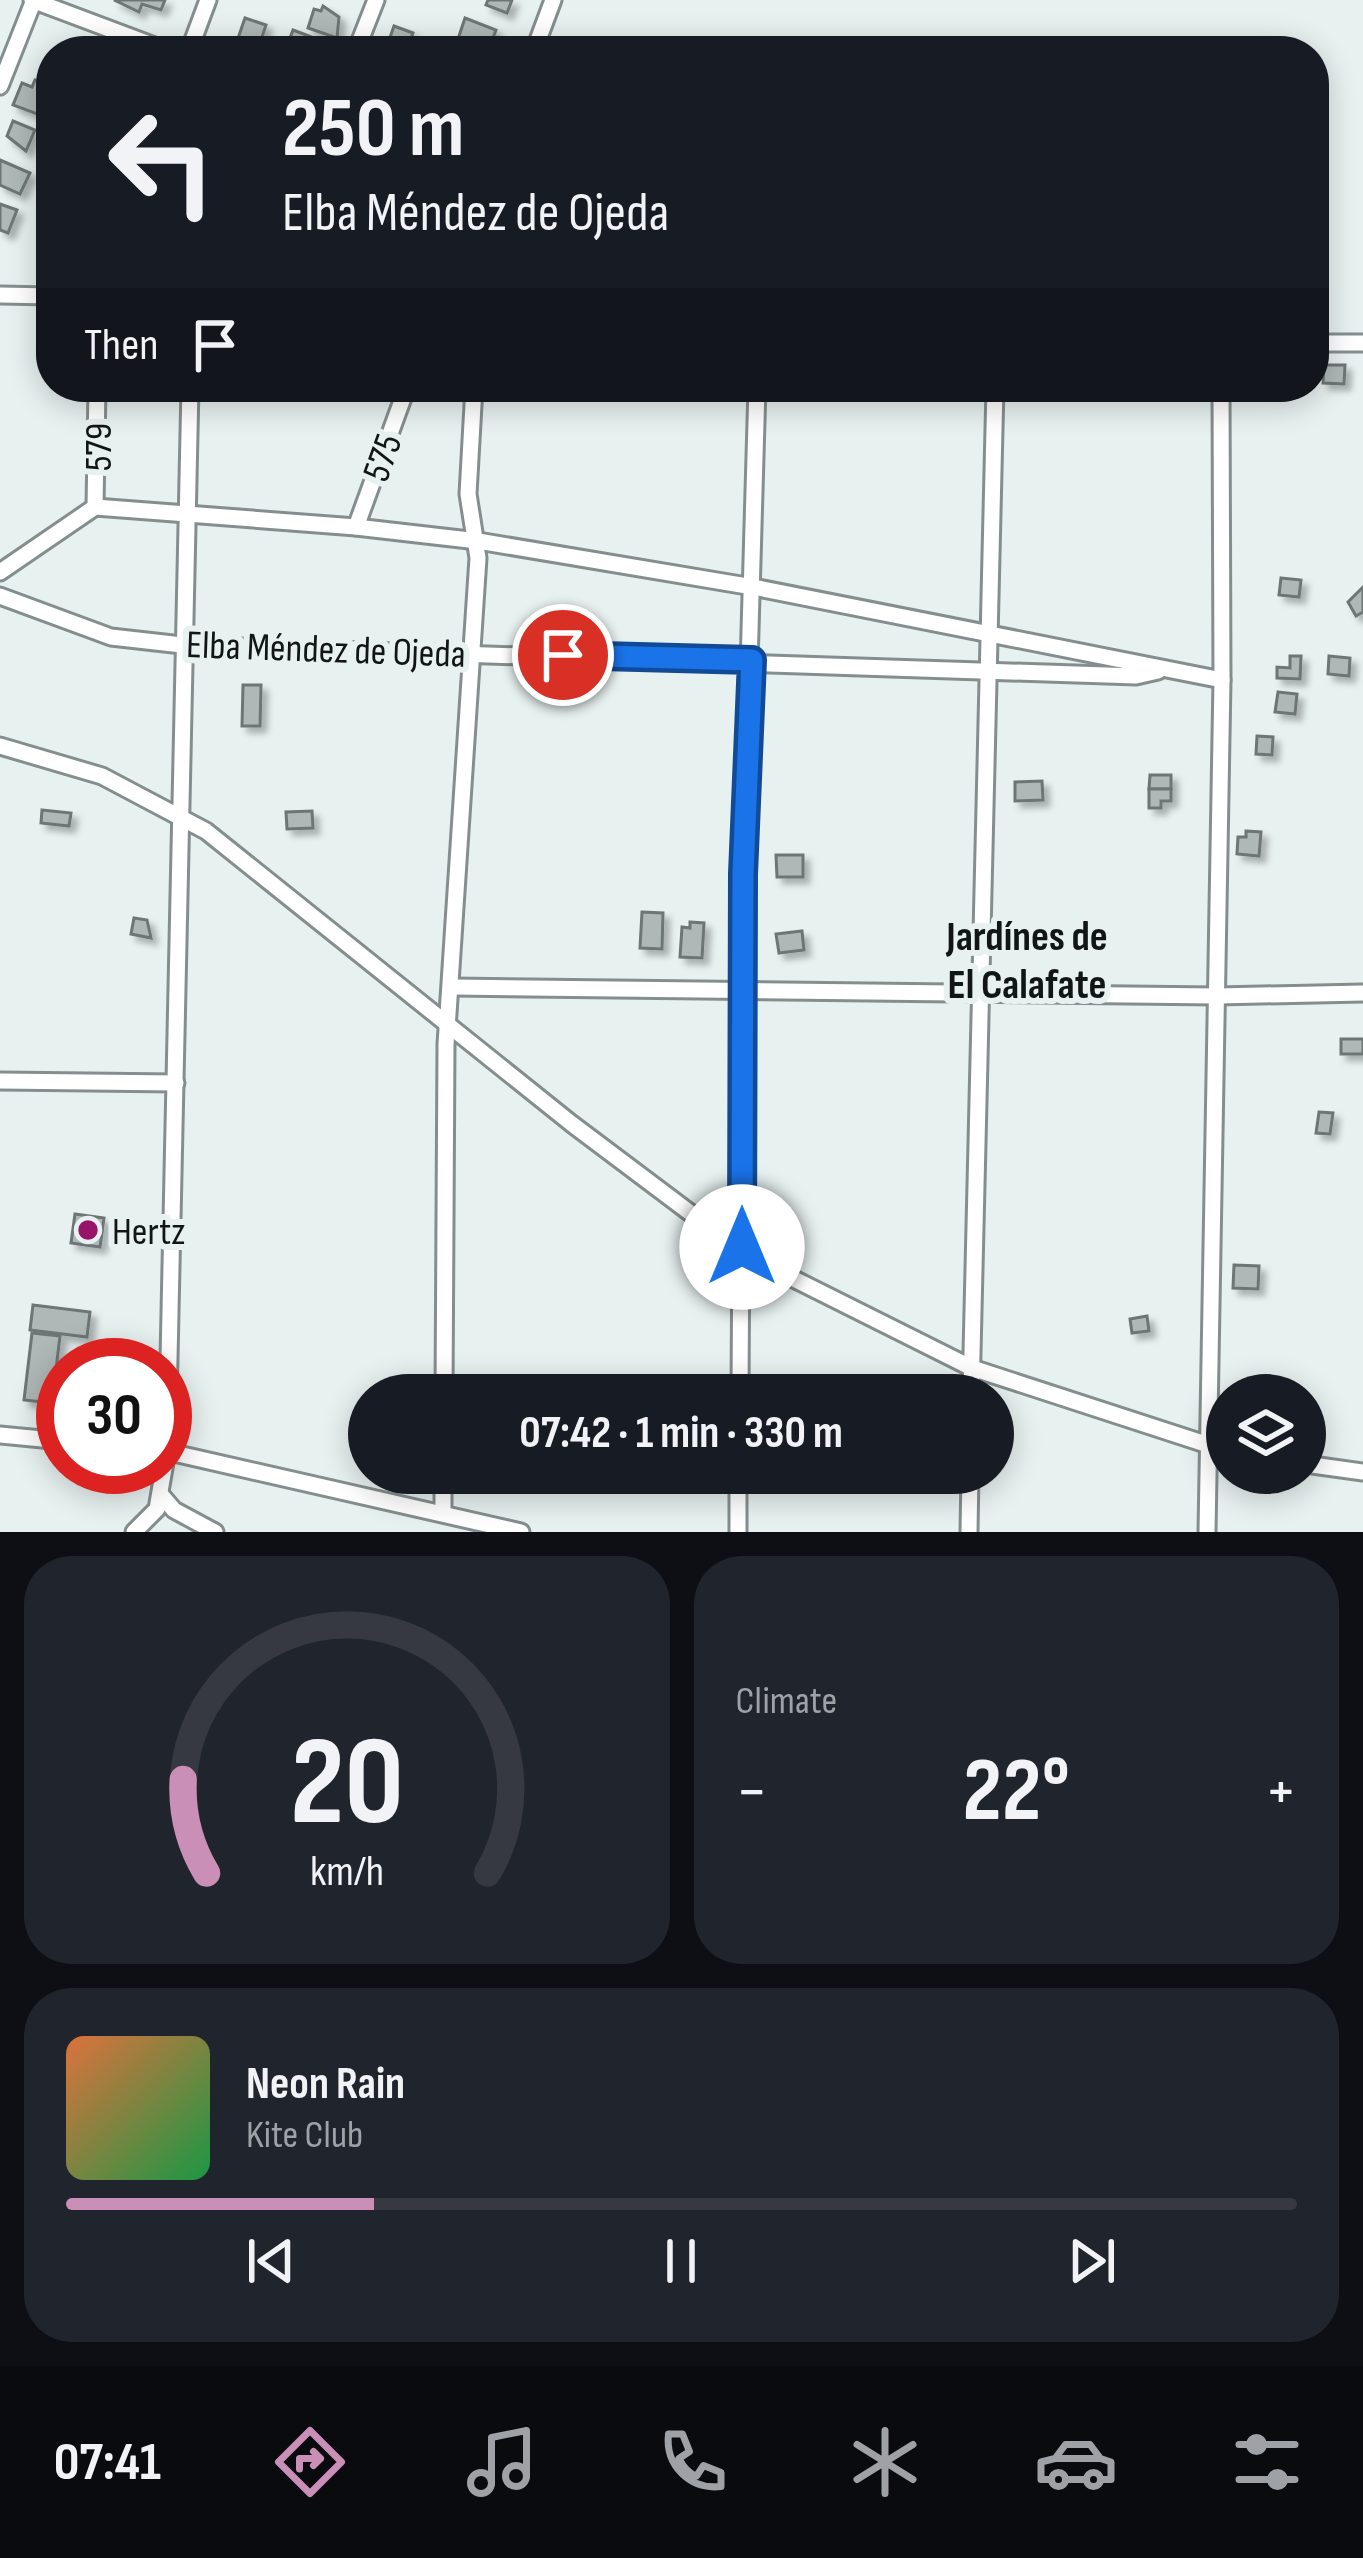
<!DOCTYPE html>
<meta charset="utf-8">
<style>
:root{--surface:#171b24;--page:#20242c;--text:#f1f3f6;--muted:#9ea1a6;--line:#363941;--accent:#c98fb7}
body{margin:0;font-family:"Sofia Sans Condensed",sans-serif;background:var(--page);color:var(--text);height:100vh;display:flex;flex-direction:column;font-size:45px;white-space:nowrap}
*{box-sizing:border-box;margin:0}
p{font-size:39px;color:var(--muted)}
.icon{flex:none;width:66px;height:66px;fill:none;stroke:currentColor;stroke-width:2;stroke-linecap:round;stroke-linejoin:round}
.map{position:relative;height:1532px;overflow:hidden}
.sheet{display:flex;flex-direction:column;gap:24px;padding:24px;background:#0d0f14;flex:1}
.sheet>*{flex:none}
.banner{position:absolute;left:36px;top:36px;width:1293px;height:366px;border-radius:48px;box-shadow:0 6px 30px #0003;background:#171b24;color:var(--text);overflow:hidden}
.tools{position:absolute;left:1206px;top:1374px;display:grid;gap:24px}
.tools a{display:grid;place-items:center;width:120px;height:120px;border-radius:50%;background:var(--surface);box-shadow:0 6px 30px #0003;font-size:60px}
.speed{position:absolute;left:36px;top:1338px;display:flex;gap:24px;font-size:60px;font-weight:700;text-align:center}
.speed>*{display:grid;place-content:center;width:156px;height:156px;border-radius:50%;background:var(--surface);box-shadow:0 6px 30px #0003;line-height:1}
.speed .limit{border:18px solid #d22;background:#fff;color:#111}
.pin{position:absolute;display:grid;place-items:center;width:102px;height:102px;color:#fff;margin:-51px;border:6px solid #fff;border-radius:50%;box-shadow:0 3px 12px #0007}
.me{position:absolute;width:132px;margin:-66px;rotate:0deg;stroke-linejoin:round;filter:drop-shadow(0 0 9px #0008)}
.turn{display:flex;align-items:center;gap:42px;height:252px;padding:0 48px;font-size:54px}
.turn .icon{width:156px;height:156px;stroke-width:2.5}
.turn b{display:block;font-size:84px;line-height:102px}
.then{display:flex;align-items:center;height:114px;padding:0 48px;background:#0003;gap:24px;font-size:45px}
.big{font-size:90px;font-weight:700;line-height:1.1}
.sheet .card{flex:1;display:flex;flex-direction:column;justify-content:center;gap:18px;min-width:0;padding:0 42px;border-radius:48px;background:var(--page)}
.sheet .dial{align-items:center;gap:0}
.dial svg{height:312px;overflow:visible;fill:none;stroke:var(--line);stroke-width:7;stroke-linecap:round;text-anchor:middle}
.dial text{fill:var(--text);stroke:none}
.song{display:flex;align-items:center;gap:36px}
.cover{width:144px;height:144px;border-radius:18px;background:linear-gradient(135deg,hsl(20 70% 55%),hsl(140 70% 35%))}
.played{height:12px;border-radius:6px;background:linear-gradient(90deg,var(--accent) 25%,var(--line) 25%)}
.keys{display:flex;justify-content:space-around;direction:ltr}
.heat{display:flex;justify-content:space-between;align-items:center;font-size:66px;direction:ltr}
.sheet .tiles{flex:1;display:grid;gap:24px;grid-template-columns:1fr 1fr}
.card:last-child{grid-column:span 2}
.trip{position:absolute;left:348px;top:1374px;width:666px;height:120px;border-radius:60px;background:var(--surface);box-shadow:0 6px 30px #0003;font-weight:700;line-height:120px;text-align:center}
.menu{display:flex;height:192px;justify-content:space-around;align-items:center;background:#090b0e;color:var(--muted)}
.menu .icon{width:84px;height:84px}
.menu .current{color:var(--accent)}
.menu b{font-size:54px;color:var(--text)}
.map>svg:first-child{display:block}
</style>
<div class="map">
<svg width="1363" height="1532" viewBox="0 0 1363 1532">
<defs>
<filter id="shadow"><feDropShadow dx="6" dy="6" stdDeviation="3" flood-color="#0004"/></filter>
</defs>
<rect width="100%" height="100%" fill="#e7f1f0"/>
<g fill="#aeb8b7" stroke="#6d7675" stroke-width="3" filter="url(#shadow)">
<path d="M114,0H165L161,10L142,4L139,12Z"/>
<path d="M488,0H512L507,13L486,5Z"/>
<path d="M323,6L339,17L337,38L308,28L314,9L321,11Z"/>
<path d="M245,18L266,25L258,49L237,41Z"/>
<path d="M465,18L496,30L488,51L458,39Z"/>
<path d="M394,26L413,33L406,51L387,46Z"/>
<path d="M293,30L320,40L315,51H285Z"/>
<path d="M35,80L47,85L45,91L51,94L48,118L13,105L22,83L32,87Z"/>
<path d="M13,121L35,130L26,151L7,136Z"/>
<path d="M0,160L30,173L20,194L0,185Z"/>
<path d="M0,204L17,210L8,233L0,230Z"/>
<path d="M1324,365H1345L1344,384L1323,383Z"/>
<path d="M1281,578L1301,580L1299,597L1279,595Z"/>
<path d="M1363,587V612L1356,616L1348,602Z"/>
<path d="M1290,656H1301L1300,679L1277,678V667L1290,668Z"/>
<path d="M1329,656L1350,658L1349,676L1328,674Z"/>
<path d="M243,685H261L260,726H242Z"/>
<path d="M1278,692L1297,694L1295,714L1275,712Z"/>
<path d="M1257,736L1273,737L1272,755L1256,754Z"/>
<path d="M1150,775H1171V789H1149Z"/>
<path d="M1042,781L1043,800L1015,801V782Z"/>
<path d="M1149,789H1171V801H1161V808H1149Z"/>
<path d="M42,810L71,813L69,826L41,823Z"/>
<path d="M312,811L313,828L287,829L286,812Z"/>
<path d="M1246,831L1261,832L1259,856L1237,854L1238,837H1246Z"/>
<path d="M776,855H803V877H777Z"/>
<path d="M642,912L663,913L662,949L640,948Z"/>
<path d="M134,918L147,920L151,938L131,934Z"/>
<path d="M690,922L704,923L702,958L680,957L682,927L690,928Z"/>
<path d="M802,931L804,950L779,953L776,934Z"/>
<rect x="1341" y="1039" width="22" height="15"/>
<path d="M1319,1112L1333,1113L1330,1134L1316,1133Z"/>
<path d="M75,1214L104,1218L100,1247L71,1243Z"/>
<path d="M1234,1265L1259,1266L1258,1289L1233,1288Z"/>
<path d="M33,1305L90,1312L87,1337L30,1330Z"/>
<path d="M1147,1316L1149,1331L1132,1333L1130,1319Z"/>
<path d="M32,1333L60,1336L52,1403L24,1400Z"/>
</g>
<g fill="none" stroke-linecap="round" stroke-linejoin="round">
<g stroke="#858e8e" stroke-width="21">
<g id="street">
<path d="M32,0L168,51"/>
<path d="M189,51L208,0"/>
<path d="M356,51L376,0"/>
<path d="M534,51L553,0"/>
<path d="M0,86L34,0"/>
<path d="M0,295L51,296"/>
<path d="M1314,343H1363"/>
<path d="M95,507L97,387"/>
<path d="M356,527L407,387"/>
<path d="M0,572L95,507L356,527L478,541L753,587L1222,680"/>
<path d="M0,596L111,637L182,645L1136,676L1158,671"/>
<path d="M0,746L102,776L206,831L572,1124L709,1227L784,1274L972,1368L1227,1451"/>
<path d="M453,987L1217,996L1363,993"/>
<path d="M0,1081L176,1083"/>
<path d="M444,1395L446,1044L478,558L468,494L474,387"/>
<path d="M740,1395L743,874L757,387"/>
<path d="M971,1395L995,387"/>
<path d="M0,1435L63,1441"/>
<path d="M165,1451L521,1532"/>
<path d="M1305,1464L1363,1472"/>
<path d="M162,1496L174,1510L215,1532"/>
<path d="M443,1513V1473"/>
<path d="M134,1532L157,1509L167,1451L190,387"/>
<path d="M738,1532V1473"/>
<path d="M969,1532L970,1473"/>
<path d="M1207,1532L1222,680L1221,387"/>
</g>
</g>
<use href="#street" stroke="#fff" stroke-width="15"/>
</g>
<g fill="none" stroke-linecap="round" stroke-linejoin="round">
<g stroke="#114b97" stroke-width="30">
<path id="route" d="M563,655L752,660L743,874L742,1247"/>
</g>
<use href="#route" stroke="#1a73e8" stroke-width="21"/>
</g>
<circle fill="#98146a" stroke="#e7f1f0" stroke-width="4.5" cx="88" cy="1230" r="12"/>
<g text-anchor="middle" stroke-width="12" stroke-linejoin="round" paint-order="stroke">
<g font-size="39" fill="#121515" stroke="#e7f1f0">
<text transform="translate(97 447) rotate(-90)" y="14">579</text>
<text transform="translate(381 457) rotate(-70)" y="14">575</text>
<text transform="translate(326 648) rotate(2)" y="14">Elba Méndez de Ojeda</text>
</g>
<g font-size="39" fill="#121515" stroke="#e7f1f0" text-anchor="start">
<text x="112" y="1244">Hertz</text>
</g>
<g font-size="42" font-weight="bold" fill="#121515" stroke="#e7f1f0">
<text x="1027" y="950">Jardínes de<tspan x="1027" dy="48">El Calafate</tspan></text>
</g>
</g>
</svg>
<div class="tools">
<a><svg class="icon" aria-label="layers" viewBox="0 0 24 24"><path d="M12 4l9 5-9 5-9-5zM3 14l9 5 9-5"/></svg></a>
</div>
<div class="speed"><div class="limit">30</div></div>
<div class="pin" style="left:563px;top:655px;background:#d93025"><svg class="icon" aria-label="arrive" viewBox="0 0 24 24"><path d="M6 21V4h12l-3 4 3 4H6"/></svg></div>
<svg class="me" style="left:742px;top:1247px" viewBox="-20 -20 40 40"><circle r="19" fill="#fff"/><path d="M0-13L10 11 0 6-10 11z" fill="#1a73e8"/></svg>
<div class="trip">07:42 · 1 min · 330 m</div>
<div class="banner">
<div class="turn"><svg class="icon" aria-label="left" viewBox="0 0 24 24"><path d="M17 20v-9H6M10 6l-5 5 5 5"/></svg><div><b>250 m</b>Elba Méndez de Ojeda</div></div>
<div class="then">Then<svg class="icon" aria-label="arrive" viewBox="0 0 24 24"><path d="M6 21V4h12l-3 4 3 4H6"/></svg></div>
</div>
</div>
<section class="sheet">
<div class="tiles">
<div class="card dial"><svg viewBox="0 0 100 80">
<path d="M14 69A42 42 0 1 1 86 69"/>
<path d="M14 69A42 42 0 0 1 8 45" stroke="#c98fb7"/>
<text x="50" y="56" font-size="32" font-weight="700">20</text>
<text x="50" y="72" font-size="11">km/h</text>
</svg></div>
<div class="card"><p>Climate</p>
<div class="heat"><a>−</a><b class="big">22°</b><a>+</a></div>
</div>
<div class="card">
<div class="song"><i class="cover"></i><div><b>Neon Rain</b><p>Kite Club</p></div></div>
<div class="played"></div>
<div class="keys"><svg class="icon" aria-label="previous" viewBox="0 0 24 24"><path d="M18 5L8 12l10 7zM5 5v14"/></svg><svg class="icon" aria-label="pause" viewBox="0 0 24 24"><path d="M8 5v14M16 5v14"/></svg><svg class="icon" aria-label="next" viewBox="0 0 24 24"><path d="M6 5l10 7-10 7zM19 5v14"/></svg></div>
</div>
</div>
</section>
<nav class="menu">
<b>07:41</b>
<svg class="icon current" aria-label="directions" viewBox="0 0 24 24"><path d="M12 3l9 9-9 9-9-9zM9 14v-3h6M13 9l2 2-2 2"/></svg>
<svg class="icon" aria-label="music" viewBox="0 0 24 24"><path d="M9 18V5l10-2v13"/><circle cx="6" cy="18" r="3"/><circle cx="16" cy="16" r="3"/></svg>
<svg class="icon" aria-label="phone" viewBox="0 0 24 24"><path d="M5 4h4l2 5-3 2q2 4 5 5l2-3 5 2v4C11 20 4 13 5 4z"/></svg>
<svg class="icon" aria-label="climate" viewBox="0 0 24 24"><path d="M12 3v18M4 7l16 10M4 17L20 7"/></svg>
<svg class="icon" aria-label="car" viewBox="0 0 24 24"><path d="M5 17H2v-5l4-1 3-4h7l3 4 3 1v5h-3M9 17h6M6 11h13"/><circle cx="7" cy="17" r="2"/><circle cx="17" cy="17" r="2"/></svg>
<svg class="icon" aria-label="filters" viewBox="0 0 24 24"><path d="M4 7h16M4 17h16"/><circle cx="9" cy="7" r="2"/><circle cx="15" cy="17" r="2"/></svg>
</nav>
